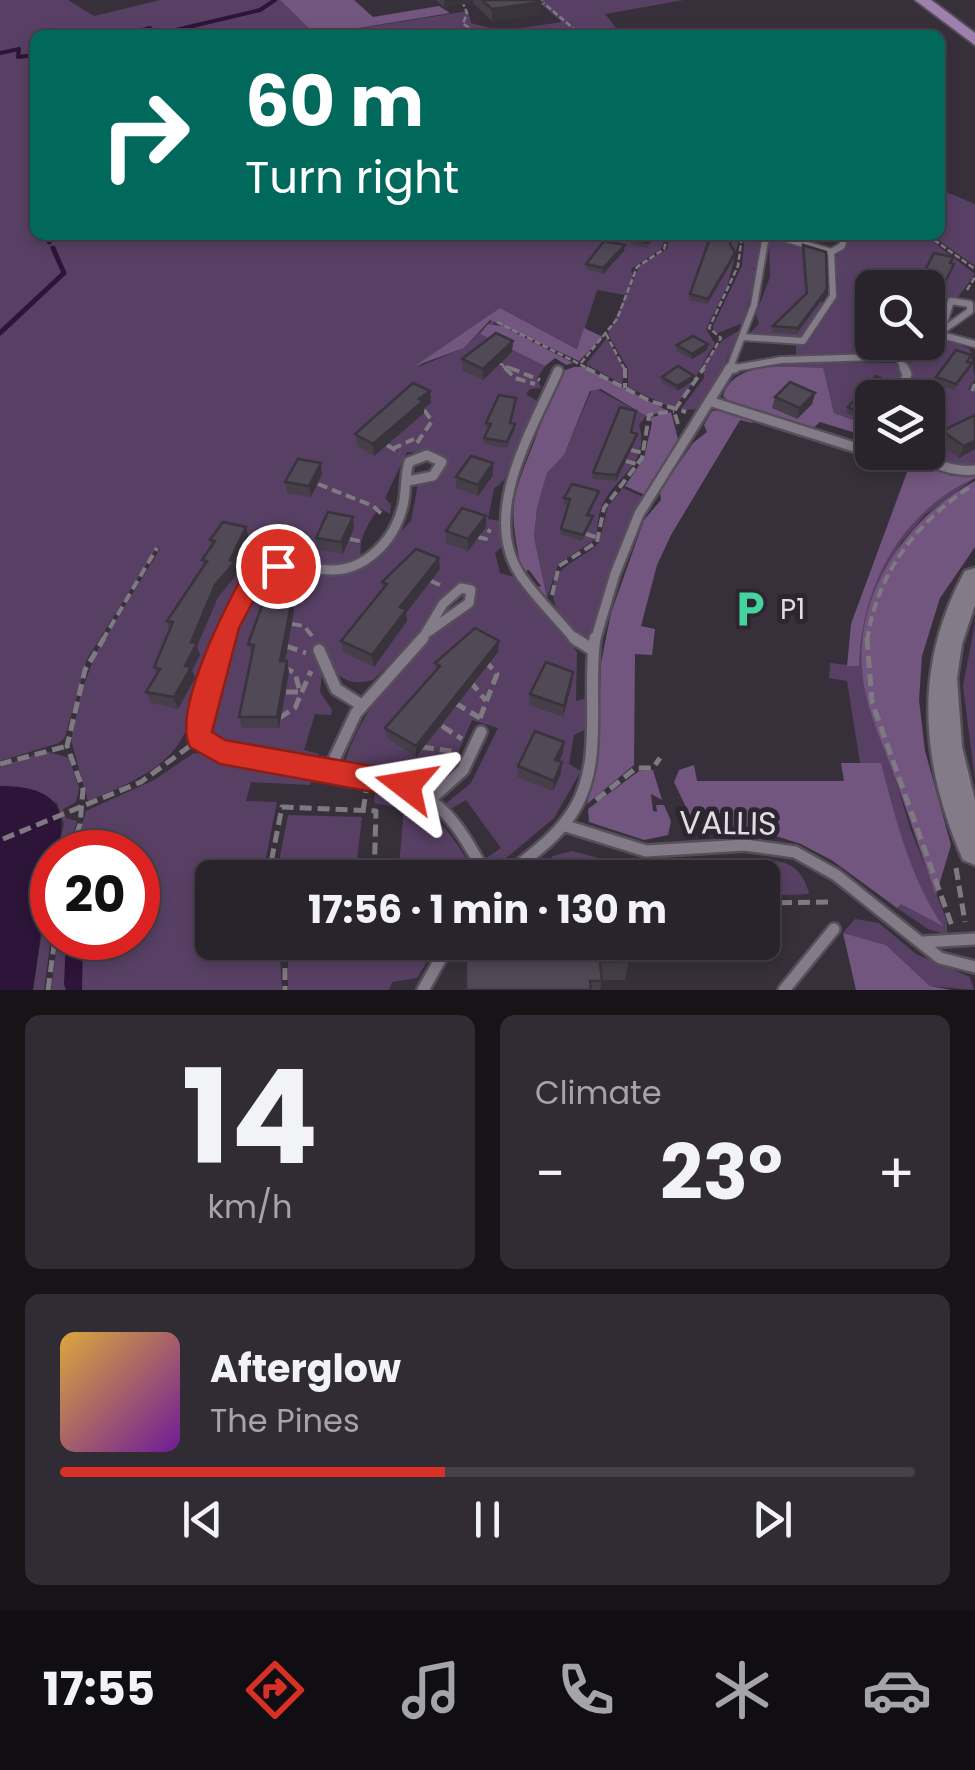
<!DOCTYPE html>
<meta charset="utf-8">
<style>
:root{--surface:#29242c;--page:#312c34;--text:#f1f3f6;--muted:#a5a4a9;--line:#454148;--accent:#d93025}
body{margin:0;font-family:Poppins,sans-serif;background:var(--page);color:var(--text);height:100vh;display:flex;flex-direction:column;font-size:38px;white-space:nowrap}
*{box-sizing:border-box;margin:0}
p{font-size:32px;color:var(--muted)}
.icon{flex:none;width:55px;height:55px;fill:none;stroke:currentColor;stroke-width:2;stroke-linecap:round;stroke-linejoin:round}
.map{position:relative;height:990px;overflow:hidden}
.drawer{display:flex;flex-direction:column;gap:25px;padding:25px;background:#171418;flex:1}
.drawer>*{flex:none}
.banner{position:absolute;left:30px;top:30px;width:915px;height:210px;border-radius:15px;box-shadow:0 5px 15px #0003,0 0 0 2px var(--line);background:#00695c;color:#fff;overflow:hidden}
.fabs{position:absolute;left:855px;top:270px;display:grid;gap:20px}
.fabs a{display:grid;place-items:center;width:90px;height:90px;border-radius:15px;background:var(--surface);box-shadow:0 5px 15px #0003,0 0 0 2px var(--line);font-size:50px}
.speed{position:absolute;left:30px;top:830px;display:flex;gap:20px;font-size:50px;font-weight:700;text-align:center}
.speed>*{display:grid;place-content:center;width:130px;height:130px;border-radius:50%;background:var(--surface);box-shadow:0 5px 15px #0003,0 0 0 2px var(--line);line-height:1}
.speed .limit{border:15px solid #d22;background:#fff;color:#111}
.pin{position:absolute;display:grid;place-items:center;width:85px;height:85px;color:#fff;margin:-42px;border:5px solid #fff;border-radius:50%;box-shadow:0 2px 10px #0007}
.me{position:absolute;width:110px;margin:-55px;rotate:284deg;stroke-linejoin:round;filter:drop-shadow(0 0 8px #0008)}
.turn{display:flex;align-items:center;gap:35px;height:210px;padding:0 50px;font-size:45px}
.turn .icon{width:130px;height:130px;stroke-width:2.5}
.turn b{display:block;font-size:70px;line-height:85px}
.big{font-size:75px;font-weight:700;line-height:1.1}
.drawer .widget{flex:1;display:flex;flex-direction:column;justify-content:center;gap:15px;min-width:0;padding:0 35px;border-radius:15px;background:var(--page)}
.drawer .dial{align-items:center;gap:0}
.dial b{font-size:130px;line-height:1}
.song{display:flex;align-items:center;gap:30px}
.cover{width:120px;height:120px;border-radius:15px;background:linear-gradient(135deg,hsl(40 70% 55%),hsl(280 70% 35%))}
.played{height:10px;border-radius:5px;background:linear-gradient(90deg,var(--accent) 45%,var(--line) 45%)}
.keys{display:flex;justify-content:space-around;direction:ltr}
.heat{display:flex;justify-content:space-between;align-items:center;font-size:55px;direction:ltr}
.drawer .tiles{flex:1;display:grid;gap:25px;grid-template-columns:1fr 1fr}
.widget:last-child{grid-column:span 2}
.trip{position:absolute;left:195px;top:860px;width:585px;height:100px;border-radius:15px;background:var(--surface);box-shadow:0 5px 15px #0003,0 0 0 2px var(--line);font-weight:700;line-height:100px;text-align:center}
.menu{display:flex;height:160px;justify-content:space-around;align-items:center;background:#100e12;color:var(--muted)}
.menu .icon{width:70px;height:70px}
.menu .active{color:var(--accent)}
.menu b{font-size:45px;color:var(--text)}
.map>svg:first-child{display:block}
</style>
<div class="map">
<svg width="975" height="990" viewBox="0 0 975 990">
<rect width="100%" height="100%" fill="#37303b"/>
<g fill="#584064">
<path d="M0,0H68L94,16L160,0H280L316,35H35V235H534C577,247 624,226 666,237L661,249L631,269L633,278L625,295L597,290L578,349L500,308L418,367L464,348L492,320L495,324H488L480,334L545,366L537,378L541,388L530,389L526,394L537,401L504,480L494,489L488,519L500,521L503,546L495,553L500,573L514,577L577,652L576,701L586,698V729L574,735L569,764L581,771L554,818L499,864L485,859L501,848L466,800L449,810L445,804L471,783L498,728L472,720L454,762L432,789L391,773L344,765C358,717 392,676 427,640C443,623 471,616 478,592L473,587H451L413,640L373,680C343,688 333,673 324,647L314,650L322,673L320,692L332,710L331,715L315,714L304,750L319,754L318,759L226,745L215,739L209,726L232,630L261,574L277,570L336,576L368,564L411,521L418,484L443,471L445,460L437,454L407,452L385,498L391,505L390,514L379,508C368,523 358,539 361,557L342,568L278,563L258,552C246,578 229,603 219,629C178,734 208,753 88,801L71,740L82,690L96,653L160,549L157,547L87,659L65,737L59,743L0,761Z"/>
<path d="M536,0H684L605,14L622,35H318L468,11L471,23L501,31L562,22Z"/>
<path d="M946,192L975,204V266L931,235H940V193Z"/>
<path d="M670,235H740L728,284L706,329L715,344C699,367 694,388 672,408L628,387V369L608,334L640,265L667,249Z"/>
<path d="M745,235H760L759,269L748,268L758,270L743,323L715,334L713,326L742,266Z"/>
<path d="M848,235H924L975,274L958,297L939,299L931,317L937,320L928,337V288H872V342L921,343L904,354L796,357V345L806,342L827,314L838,284L835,259Z"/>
<path d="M773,237L828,253L832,290H824L820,301L827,305L796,341L749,334L759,324L756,314L770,277L769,238Z"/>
<path d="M742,329L703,409L680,410L704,378V362L723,340Z"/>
<path d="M607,338L624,368L622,384L586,364Z"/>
<path d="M941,338L970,349L975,379L968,390L975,389V467L954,471L916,453L928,452V419L936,409L929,397L908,390L910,361Z"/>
<path d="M805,362L895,363L903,370L898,397L872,398V427L834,413L822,368L745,370Z"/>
<path d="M593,387L646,416L639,425C651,465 614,476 601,508C597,517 598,529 596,539L558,564L547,598L534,537L537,508L547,473L564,455Z"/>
<path d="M975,478L925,515L901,543L876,594L862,667L910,828L947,921V935L928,929L897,908L901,903L942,925C909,878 896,819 881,764L860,763L847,681L829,678L830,663L858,666C861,586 901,512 975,478Z"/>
<path d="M623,488L643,497L619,549L589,641L560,617C537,567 574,567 599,543L608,506Z"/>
<path d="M975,623V780L963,686Z"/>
<path d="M45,751L69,758L79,788L76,802L63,809L66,818L77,821L68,852H57L64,824L57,803L22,788L0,786V767Z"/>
<path d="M194,753L313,773L310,785L251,782L246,801L277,802L262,877L212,878V942L250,943L214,944L212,952L280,955L282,990H51L58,938H138V852H74L86,811L154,780Z"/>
<path d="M376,784C428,795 452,835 478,877H398L404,809L374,803Z"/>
<path d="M288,815L362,817L357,860L368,862L366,877H276Z"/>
<path d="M572,851L621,864L622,877L528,878L553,856Z"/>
<path d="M728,861C765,861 799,851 809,894L763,896L762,878L730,877Z"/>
<path d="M52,867V929L44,990H33Z"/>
<path d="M855,919L879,923L916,954L970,977L974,990L930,986L886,945L843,933Z"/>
<path d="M393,943H438L417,978L392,982L389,990H288V954L353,955L355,948H392Z"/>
</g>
<g fill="#72567f">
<path d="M280,0H354L373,17L439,6L450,13L316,35Z"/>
<path d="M500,308L577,349L584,328L603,337L579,361L490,320L464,348L415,366Z"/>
<path d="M488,324L503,326L573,363L566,365L555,358L545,366L480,334Z"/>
<path d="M574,367H584L668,411L646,416L601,389L590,391L564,455L547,473L537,508L534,537L547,598L536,588L541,586L529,570L523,572L521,567C507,502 513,497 536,437C544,415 552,392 563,371Z"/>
<path d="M823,368L834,413L872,427V438L820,422L812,429C785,421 744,418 723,396C734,358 791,368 823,368Z"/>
<path d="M723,410L755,419L752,423L740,420L671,535L657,565L641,626L655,629L652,655L635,654L634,765L587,804L598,760L601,663L611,613L644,520L661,500L660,491L693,443L707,432L704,425L712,411Z"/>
<path d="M671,412L679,443L645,495L625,486L644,458L652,423L649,418Z"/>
<path d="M913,456L951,476L975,474V478C901,512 861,586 859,666H847L851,624Z"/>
<path d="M975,481V547L940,598L922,656L919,700L925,751L951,845L936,895C921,853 908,814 893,772C881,739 864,704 862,669C856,590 909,516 975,481Z"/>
<path d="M841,763H881C896,819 910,879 943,926L901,904L897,908L833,861L801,844L767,833L700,828L693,822L674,782L679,770L694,765L697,781H844Z"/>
<path d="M653,770L662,800L651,794L653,811L657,812L656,805H664L671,821L668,835L644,840L589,822L588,809L639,771Z"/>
<path d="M843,933L886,945L930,986L951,990H856Z"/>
</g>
<g fill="#2d1439">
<path d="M0,786C49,786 72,803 57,852H52L33,990H0Z"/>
<path d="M66,938H83L82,990H66L64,984Z"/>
</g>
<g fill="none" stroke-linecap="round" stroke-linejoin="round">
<g stroke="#2d1439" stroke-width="4">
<path d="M124,35L150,28L155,35L260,10L275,0"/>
<path d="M0,53L19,49L18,57L35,55"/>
</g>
<g stroke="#2d1439" stroke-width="5">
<path d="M48,235L49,242"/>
<path d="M0,333L64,273L53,248"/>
</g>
<g stroke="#564f59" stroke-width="10">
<g id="lane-far2">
<path d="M540,235H580"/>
<path d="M831,252L842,246L845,235"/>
<path d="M938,334L975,344"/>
<path d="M743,337L803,341L833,296L831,252L773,235"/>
<path d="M899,358L905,370"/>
<path d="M729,369L781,360L907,356L970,311V304L951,301L942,329"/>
<path d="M729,370L754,305L766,235"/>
</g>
</g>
<g stroke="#564f59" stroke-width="14">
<g id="lane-far1">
<path d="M729,369L735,368"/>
<path d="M558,371C533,429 479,514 521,576C537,599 558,619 576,641"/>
<path d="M900,398L907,374L904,368"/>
<path d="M712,402L889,458C921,450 942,474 975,470"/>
<path d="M223,641L258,570C283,562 303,568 328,570C364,572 393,542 402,509C407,494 404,477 409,462L427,455L442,462L433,476L408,481"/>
<path d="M421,641L443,604L461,588L471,590L469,603L428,632"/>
<path d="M595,641L615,574L639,514L730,368"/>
</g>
</g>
<g stroke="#564f59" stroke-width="16">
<g id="lane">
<path d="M223,638L197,734L208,747C284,772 384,750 445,813C463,831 475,856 488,878"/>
<path d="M574,638L593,650"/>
<path d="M319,650L336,689L360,704"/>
<path d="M330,768L356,713L423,638"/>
<path d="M431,799L463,770L481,732"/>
<path d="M566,826L646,851L745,845L795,852L836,875L940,958L975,967"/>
<path d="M504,878C525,859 550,843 567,820C607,769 586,697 595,638"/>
<path d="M924,942L975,939"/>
<path d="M423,990L450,942"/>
<path d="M784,990L834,929"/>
</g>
</g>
<g stroke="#564f59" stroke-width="5">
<path id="secondary" d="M975,568V605L962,644L957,678L962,747L975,800V865L963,860C920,762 913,666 965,571Z"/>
</g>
<g stroke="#564f59" stroke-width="4">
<path id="primary" d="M915,0H931L975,33V45Z"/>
</g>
<g stroke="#7f7982" stroke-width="2.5" stroke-dasharray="6 2.5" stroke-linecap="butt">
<path d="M540,0L581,35"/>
<path d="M462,1L467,13L463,24L483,35"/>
<path d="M927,235L975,269"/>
<path d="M967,290L975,277"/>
<path d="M497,322L591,370"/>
<path d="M606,334L625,370"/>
<path d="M498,363L516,370"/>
<path d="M581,363L617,319L637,267L664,249L668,235"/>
<path d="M503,366L507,370"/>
<path d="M702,370L721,338L709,328L738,266L742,235"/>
</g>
<g stroke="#7f7982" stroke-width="4" stroke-dasharray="10 5" stroke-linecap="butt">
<path d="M505,368L515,378L535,384"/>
<path d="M510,368L540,380"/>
<path d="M586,368L650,401L686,412"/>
<path d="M625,368V388"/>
<path d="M972,391L975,384"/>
<path d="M678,424L674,411L704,368"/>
<path d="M417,443L432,421L424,410"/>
<path d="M387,445L400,453"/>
<path d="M392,449L414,439"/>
<path d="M631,450L643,453"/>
<path d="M626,461L639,465"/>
<path d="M318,484L373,506L383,515"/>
<path d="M586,534L599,538"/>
<path d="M478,537L486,539L490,529"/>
<path d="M350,539L364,542"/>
<path d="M431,581L440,585"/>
<path d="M552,595L559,566L597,542L604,508L642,458L649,415L674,411"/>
<path d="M292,624L304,626L313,637"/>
<path d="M102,641L157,548"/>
<path d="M867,641C877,573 916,522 973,485"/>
</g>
<g stroke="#7f7982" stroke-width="5" stroke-dasharray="12 6" stroke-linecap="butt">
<path d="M867,638L872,702L952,926"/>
<path d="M286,646L306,653"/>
<path d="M470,681L486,701"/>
<path d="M286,692H300L295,673L287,669"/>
<path d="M455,703L480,718"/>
<path d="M279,718L295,708L311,671"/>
<path d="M480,718L497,674L488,664"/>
<path d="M442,726L462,739"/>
<path d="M422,747L457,752"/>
<path d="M0,764L67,746"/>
<path d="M596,800L636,768H653L660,758"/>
<path d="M363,811L367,786"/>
<path d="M3,839L141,782L190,746"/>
<path d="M71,852L80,824L83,789L67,746L85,670L104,638"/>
<path d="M376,865L394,867V878"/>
<path d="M956,868L965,922"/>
<path d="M268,878L282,807L376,811L374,878"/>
<path d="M762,903L834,902"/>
<path d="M255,942L309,950L366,942"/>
<path d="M285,950V990"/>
<path d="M48,990L55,938"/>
</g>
<use href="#lane-far2" stroke="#847b89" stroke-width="6"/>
<use href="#lane-far1" stroke="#847b89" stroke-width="9"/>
<use href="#lane" stroke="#847b89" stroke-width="11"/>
<use href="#secondary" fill="#847b89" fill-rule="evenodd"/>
<use href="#primary" fill="#9d80ab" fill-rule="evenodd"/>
</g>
<g fill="#463f4a">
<path d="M436,0H538L541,2L540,14L492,21L473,3L444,7Z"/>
<path d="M656,235L647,248L631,245V239Z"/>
<path d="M807,235H827L821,242L806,238Z"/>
<path d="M730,244L735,253L734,258L707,304L689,300L690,294Z"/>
<path d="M625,245L624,251L603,274L586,269V264Z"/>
<path d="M803,245L826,294L796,334L772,332L773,326L805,295L802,251Z"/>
<path d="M953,269L943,287L920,281L922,276Z"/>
<path d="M872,336V342H892L882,350L868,344Z"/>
<path d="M513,341L512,352L483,380L462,370V359Z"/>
<path d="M677,345L707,350L692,359L676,351Z"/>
<path d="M968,362L972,363L970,369L954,390L934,382L936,377Z"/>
<path d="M694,376L693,381L677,391L661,382L662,377Z"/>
<path d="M876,376L895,385L888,398H872V421L871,424L846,413L848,407Z"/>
<path d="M815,393L812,404L797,419L772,408L775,397Z"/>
<path d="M431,403L424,408V413L374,456L357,446L355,434Z"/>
<path d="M516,403L511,423L515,429L507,448L484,444V438L488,429L486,428V423Z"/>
<path d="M975,415V449L959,458L938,442L942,431Z"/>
<path d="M637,434L636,439L616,481L592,479L593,473Z"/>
<path d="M493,463V475L478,496L456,488V477Z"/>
<path d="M322,474L311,497L287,493L285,482Z"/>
<path d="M599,491L598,497L589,515L593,516L592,522L582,541L560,534L568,505L564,504V498Z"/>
<path d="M246,527L249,539L236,565L238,573L218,597L197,646L200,655L192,670L195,678L178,709L151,703L146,692L156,674L154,667L169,630L167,621L204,566L202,560L211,546L210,540Z"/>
<path d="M486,527L468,551L446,543V531Z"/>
<path d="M354,528L343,554L318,550L316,538Z"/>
<path d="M440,569L406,613L407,621L374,667L343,652L341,641L383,590L382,582Z"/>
<path d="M292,600L294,611L285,661H287L289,672L279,728H242L239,717L252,656L248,644Z"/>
<path d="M498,652L416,757L387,738L385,728L436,671L435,663Z"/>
<path d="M573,672L572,683L563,717L529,705L530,694Z"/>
<path d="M563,753L559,761L561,773L553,791L517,777L518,766Z"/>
<path d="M466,942L629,961L625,980H602L600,990H466Z"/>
</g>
<g fill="#39333c">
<path d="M444,0H473V3L444,7Z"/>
<path d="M541,2L540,14L492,21V9Z"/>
<path d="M625,245L624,251L603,274V268Z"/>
<path d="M735,253L734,258L707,304L708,299Z"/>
<path d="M827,289L826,294L796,334L798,328Z"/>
<path d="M513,341L512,352L483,380V369Z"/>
<path d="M708,344L707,350L692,359V354Z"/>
<path d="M694,376L693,381L677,391V386Z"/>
<path d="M430,391L431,403L424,408V413L374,456L373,444L419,399Z"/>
<path d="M815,393L812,404L797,419L800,408Z"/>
<path d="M637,434L636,439L616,481V475Z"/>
<path d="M975,441V449L959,458L964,446Z"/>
<path d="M321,463L322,474L311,497L309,486Z"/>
<path d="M493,463V475L478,496V485Z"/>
<path d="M486,516V527L468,551V539Z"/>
<path d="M353,517L354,528L343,554L341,542Z"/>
<path d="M246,527L249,539L236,565L238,573L218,597L197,646L200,655L192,670L195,678L178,709L174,697L191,642L215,585Z"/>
<path d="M439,558L440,569L406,613L407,621L374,667L372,655L400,607Z"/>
<path d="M292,600L294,611L283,672L280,661Z"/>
<path d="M499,641L498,652L416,757V746Z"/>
<path d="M287,661L289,672L279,728L277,717Z"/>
<path d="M573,672L572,683L563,717L564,706Z"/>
<path d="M564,742L563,753L555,771V760Z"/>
<path d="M562,762L561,773L553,791L554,781Z"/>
</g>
<g fill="#514956" stroke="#39333c" stroke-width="2.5">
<path d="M482,0H538L541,2L492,9Z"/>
<path d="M634,235H653L648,243L631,239Z"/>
<path d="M711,235H731L730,244L735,253L708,299L690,294Z"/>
<path d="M604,241L625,245L603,268L586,264Z"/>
<path d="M803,245L826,252L827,289L798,328L773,326L807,293Z"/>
<path d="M934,253L953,257L950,263L954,264L945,282L922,276Z"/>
<path d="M900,278L923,284L922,288H895Z"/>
<path d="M496,333L513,341L483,369L462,359Z"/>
<path d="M693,336L708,344L692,354L677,345Z"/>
<path d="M956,350L971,355L967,362L972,363L956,384L936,377Z"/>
<path d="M678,366L694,376L677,386L662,377Z"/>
<path d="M876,376L895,385L886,398H872V418L848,407Z"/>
<path d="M790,382L815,393L800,408L775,397Z"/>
<path d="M413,383L430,391L419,399L423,401L373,444L355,434Z"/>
<path d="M499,395L516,398L510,423L515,424L507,442L484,438L491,424L486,423Z"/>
<path d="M620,407L636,411L631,432L637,434L616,475L593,473Z"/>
<path d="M975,415V441L964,446L942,431Z"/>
<path d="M471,456L493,463L478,485L456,477Z"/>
<path d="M298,459L321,463L309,486L285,482Z"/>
<path d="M572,484L599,491L587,515L593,516L583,535L561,529L570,499L564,498Z"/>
<path d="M462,508L486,516L468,539L446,531Z"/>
<path d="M328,512L353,517L341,542L316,538Z"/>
<path d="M223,522L246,527L230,560L235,562L215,585L191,642L197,643L185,666L191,667L174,697L146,692L160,669L154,667L173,622L167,621L207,561L202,560L215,541L210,540Z"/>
<path d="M416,549L439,558L400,607L406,610L372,655L341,641L387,584L382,582Z"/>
<path d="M264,600H292L280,661H287L277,717H239L254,645L248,644Z"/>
<path d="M475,628L499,641L416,746L385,728L440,666L435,663Z"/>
<path d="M546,662L573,672L564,706L530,694Z"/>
<path d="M535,731L564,742L555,760L562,762L554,781L518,766Z"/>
<path d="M571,872L602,873V878H571Z"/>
<path d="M638,872H706L707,878H638Z"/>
<path d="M466,942H627L629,961L600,962L602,981H590L591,990H466Z"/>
</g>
<path fill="#d93025" stroke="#8d1f18" stroke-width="2.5" d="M278,556L290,566L287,572L266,577L239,628L212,732L225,740L406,772L416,776L421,785L416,794L406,798L220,764L190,747C171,709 229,600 249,564Z"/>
<defs>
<g id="parking-bare" transform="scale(3)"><path d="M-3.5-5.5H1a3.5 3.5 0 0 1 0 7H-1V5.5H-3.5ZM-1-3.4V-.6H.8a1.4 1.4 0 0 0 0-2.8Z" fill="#45d49f" stroke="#2d2631" stroke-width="2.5" paint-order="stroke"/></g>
</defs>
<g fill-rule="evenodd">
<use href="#parking-bare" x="750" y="609"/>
</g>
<g text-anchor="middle" stroke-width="10" stroke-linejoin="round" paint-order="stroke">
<g font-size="28" fill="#e2dde5" stroke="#2d2631" text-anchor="start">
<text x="780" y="619">P1</text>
</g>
<g font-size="32" fill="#e2dde5" stroke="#2d2631">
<text transform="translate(728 823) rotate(1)" y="11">VALLIS</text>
</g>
</g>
</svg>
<div class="fabs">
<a><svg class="icon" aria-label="search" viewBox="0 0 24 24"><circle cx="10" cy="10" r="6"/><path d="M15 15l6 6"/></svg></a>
<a><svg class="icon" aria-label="layers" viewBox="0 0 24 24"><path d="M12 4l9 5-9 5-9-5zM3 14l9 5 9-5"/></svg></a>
</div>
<div class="speed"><div class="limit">20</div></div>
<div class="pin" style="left:278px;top:566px;background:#d93025"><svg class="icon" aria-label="arrive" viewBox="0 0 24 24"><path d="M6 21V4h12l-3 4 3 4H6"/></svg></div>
<svg class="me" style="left:406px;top:785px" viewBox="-20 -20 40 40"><path d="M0-17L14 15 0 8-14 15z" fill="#d93025" stroke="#fff" stroke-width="4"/></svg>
<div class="trip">17:56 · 1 min · 130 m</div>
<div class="banner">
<div class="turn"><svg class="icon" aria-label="right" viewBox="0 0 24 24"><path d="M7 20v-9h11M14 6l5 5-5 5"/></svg><div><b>60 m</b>Turn right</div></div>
</div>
</div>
<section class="drawer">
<div class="tiles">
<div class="widget dial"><b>14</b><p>km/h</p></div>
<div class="widget"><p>Climate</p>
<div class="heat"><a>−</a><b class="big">23°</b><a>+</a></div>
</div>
<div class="widget">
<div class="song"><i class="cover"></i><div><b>Afterglow</b><p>The Pines</p></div></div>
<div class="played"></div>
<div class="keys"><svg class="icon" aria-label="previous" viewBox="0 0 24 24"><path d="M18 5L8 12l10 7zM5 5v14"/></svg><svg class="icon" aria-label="pause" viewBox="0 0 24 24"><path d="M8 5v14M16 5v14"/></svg><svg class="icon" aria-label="next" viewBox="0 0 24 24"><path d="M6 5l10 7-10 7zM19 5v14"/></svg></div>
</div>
</div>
</section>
<nav class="menu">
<b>17:55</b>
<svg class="icon active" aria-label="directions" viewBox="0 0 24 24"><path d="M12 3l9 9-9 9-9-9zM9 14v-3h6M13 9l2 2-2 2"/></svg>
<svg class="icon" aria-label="music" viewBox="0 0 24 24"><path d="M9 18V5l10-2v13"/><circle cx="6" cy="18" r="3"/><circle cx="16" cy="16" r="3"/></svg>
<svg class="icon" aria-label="phone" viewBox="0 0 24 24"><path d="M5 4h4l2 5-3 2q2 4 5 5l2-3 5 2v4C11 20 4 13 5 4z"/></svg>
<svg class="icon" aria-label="climate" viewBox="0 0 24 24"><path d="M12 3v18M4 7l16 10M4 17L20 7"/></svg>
<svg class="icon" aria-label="car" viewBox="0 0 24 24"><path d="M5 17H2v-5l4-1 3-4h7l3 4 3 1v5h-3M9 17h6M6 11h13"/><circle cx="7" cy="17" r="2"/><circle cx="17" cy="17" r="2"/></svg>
</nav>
